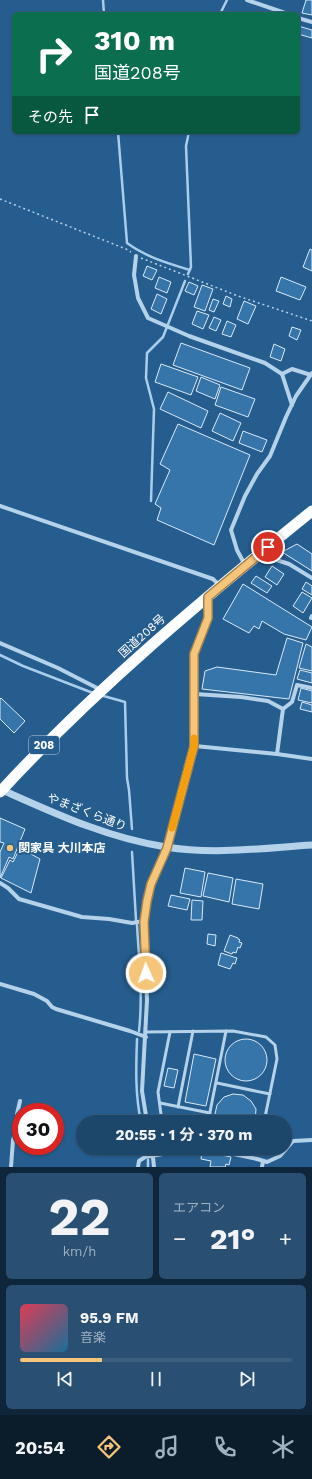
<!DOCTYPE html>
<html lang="ja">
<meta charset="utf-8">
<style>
:root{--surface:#1c466a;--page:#295072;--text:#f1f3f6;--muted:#a0b1c1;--line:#3a5e7e;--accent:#f5c579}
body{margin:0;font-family:"Work Sans","Noto Sans JP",sans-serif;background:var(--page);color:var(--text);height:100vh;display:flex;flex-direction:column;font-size:15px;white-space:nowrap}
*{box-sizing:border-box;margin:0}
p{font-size:13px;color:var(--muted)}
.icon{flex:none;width:22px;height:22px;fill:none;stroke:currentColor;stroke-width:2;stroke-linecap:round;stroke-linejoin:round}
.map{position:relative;height:1167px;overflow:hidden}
.panel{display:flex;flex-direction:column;gap:6px;padding:6px;background:#0f263a;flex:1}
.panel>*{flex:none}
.guide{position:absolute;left:12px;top:12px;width:288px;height:122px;border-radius:6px;box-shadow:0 1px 3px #0004,0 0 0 1px var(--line);background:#0b6e4f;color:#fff;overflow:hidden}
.speed{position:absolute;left:12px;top:1103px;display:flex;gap:8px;font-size:20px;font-weight:700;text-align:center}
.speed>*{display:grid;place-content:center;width:52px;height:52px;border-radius:50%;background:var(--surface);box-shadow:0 1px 3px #0004,0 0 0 1px var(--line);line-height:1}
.speed .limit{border:6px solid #d22;background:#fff;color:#111}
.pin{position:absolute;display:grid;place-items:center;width:34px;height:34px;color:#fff;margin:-17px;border:2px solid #fff;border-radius:50%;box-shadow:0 1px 4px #0007}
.me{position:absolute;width:44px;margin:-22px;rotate:358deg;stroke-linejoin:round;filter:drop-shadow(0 0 3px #0008)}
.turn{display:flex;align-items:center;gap:14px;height:84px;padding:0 16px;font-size:18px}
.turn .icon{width:52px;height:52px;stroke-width:2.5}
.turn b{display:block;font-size:28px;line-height:34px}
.then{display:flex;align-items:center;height:38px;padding:0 16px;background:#0003;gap:8px;font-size:15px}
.big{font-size:30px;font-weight:700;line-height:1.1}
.panel .tile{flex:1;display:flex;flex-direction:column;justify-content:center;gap:6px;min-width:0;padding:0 14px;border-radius:6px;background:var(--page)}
.panel .dial{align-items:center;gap:0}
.dial b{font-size:52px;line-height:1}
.song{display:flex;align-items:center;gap:12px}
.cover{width:48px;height:48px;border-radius:6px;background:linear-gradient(135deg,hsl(350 70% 55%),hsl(200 70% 35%))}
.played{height:4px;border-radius:2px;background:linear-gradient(90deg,var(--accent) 30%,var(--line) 30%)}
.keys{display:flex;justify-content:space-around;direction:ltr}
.heat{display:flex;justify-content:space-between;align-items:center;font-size:22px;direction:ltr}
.panel .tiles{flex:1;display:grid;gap:6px;grid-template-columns:1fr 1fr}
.tile:last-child{grid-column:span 2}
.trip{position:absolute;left:76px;top:1115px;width:216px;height:40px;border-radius:20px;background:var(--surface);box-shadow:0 1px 3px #0004,0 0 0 1px var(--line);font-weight:700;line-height:40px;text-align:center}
.tabs{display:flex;height:64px;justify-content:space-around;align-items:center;background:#0b1c2a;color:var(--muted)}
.tabs .icon{width:28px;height:28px}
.tabs .current{color:var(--accent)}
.tabs b{font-size:18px;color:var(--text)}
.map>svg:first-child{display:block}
</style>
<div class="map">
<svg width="312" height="1167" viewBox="0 0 312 1167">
<rect width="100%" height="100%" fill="#255d8e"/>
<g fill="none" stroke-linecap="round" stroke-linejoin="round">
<g stroke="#a9ceec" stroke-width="2.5">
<path d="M103,0L104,14"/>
<path d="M220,14L227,0"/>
<path d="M118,132L127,243C146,257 167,263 190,270"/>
<path d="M188,274L191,267L186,146L189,132"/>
<path d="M151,501L154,409L146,378L147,353L163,337L185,281"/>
<path d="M0,655L23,666L93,693"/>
<path d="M100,695L125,702L127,778L129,790L132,829"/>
<path d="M132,852L136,920"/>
<path d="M137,925C139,960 143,996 139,1031"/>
<path d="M137,1039C136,1067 135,1094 141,1122"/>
<path d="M146,1148V1151"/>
<path d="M148,1160V1167"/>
</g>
</g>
<g fill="#3575aa" stroke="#d9eaf8">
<path d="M306,0H312V15L302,13Z"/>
<path d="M298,26L312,30V38L298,34Z"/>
<path d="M310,249L312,250V271L303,267Z"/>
<path d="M147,266L157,270L152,280L143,276Z"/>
<path d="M159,277L171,282L167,293L155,288Z"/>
<path d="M281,277L306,287L300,300L276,291Z"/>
<path d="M189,282L198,286L194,295L185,291Z"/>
<path d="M202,285L213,289L205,311L194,307Z"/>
<path d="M157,294L167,299L161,314L151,309Z"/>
<path d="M226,296L232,299L230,307L223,304Z"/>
<path d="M213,299L219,301L214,312L209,310Z"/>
<path d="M244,301L256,306L248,324L237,319Z"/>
<path d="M197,311L209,315L203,329L192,324Z"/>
<path d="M214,317L221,320L216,331L209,328Z"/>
<path d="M227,321L236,325L231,337L222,334Z"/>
<path d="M292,327L301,330L297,340L289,336Z"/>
<path d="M181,343L250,368L242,390L173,365Z"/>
<path d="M274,344L285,349L281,361L270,357Z"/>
<path d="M161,364L198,377L191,395L155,382Z"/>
<path d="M201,377L220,385L215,399L196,391Z"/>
<path d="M221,387L255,399L248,417L215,405Z"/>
<path d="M168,392L208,411L201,428L160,409Z"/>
<path d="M220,413L241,423L233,441L212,431Z"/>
<path d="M178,424L250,455L214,545L157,520L161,508L155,504L170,470L160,464Z"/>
<path d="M243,431L267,440L262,452L239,443Z"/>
<path d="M297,544L312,554V571L282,552Z"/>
<path d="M272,566L284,574L277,585L265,577Z"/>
<path d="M256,576L272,586L267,593L251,583Z"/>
<path d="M306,582L312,586V595L302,589Z"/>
<path d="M243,584L312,627L306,640L284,634L262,621L259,629L254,626L249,633L223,619Z"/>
<path d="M302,592L312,598L303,613L293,606Z"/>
<path d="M287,638L303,643L289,699L202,689L205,671L217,667L276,675Z"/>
<path d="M306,644L312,647V671L299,668Z"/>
<path d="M300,670L312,673V683L297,679Z"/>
<path d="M301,688L312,691V703L298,700Z"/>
<path d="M1,698L25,721L14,733L0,719V699Z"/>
<path d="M302,702L312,705V712L300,709Z"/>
<path d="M0,818L25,829L13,859L9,857L0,878V852L4,843L0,842Z"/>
<path d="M20,848L40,859L31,893L1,878L10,860L13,862Z"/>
<path d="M185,868L205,872L201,897L180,893Z"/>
<path d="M208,873L233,878L229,902L203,896Z"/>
<path d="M236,879L263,884L259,909L232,904Z"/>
<path d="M171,895L190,899L187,910L168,906Z"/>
<path d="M192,900L203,901L202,920H191Z"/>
<path d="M208,934L216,935L215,946L207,944Z"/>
<path d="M230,935L238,938V939L240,940L239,942L242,943L240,948L238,947L236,953L233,952L232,954L224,951Z"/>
<path d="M221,953L237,958L235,964L233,963L230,969L218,965Z"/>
<circle cx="246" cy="1060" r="21"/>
<path d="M194,1054L216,1059L206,1106L185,1102Z"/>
<path d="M168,1068L178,1070L174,1088L164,1086Z"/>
<path d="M233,1094L243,1095L251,1101L256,1109L255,1122H217L215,1114L217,1105L224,1097Z"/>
<path d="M202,1151L231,1157L229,1165L226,1164L225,1167H210L211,1161L201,1159Z"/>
</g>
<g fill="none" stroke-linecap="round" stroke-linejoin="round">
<g stroke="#b5d2eb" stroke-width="1.5" stroke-dasharray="2 3" stroke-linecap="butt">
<path d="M0,199L126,249L131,252"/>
<path d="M141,258L238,296L312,321"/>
</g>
<g stroke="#b5d2eb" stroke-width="3">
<path d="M146,1032L233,1031L266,1037L275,1045L277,1059L264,1122"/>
<path d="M217,1083L270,1094"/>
<path d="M160,1103L210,1113"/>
<path d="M178,1107L193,1031"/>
<path d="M162,1122L158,1092L170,1032"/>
<path d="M208,1122L226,1031"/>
</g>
<g stroke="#b5d2eb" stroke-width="4">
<path d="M247,0L288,14"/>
<path d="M298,18L312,22"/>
<path d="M136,256L134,275L138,298L148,318L189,336L265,363L282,374L292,405"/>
<path d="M282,374L292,369L311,375"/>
<path d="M0,506L213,579L220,586"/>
<path d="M261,555L289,564L312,578"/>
<path d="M245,565L237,550L231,530L245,496L257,474L270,456L286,417L296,396L312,373"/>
<path d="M311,618L312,616"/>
<path d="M0,643L58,668L101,690"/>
<path d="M195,694L241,697L268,701L283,709"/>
<path d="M195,746L277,754L312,759"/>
<path d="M277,754L283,709L292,702L297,685L312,688"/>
<path d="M0,883L8,888L19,899L82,917L109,919L132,923L144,921"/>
<path d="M0,984L34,994L47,1001L52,1007L56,1009L130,1031L146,1037"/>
<path d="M147,1122L142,1091L147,1000L144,921L151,884L167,848L195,746L194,654L208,618V600"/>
<path d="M152,1148L154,1167"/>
<path d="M205,1148L257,1159L267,1162L280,1156L293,1141L312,1140"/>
<path d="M11,1167L13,1140L17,1129V1114L20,1101"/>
<path d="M138,1167L139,1161L145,1157L199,1148"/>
<path d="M262,1167L263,1161"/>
</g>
<path stroke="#b5d2eb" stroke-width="7" d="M0,789C54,813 107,838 166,847C214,855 264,848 312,845"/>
<path stroke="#fcfeff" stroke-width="11" d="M0,792C95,689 203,599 312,511"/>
</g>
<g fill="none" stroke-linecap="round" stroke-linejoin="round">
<g stroke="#9f804f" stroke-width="10">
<path id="route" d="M146,973L144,922L147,901L151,884L167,848L194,746V654L208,618V597L268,547"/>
</g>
<use href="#route" stroke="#f5c579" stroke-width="7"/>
<path stroke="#f59e0b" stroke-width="7" d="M172,828L194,746V738"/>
</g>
<circle fill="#f5c579" stroke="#255d8e" stroke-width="1.5" cx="10" cy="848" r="4"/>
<g text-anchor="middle" stroke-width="4" stroke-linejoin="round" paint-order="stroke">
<rect fill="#255d8e" stroke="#becedd" stroke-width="1" x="29" y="736" width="30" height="18" rx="3"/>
<g font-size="11" font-weight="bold" fill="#fff">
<text x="44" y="749">208</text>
</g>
<g font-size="12" fill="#fff" stroke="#255d8e">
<text transform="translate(142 636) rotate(-42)" y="4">国道208号</text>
<text transform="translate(87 812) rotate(21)" y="4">やまざくら通り</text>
</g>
<g font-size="12" font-weight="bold" fill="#fff" stroke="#255d8e" text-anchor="start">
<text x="18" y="852">関家具 大川本店</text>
</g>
</g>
</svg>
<div class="speed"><div class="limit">30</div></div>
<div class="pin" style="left:268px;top:547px;background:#d93025"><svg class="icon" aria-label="arrive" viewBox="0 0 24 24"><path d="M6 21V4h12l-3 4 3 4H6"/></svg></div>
<svg class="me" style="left:146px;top:973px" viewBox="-20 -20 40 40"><circle r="17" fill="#f5c579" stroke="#fff" stroke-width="3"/><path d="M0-11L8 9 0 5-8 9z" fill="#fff"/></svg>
<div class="trip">20:55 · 1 分 · 370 m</div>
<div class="guide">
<div class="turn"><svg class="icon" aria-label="right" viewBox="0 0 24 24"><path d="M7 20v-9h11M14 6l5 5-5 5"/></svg><div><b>310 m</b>国道208号</div></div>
<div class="then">その先<svg class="icon" aria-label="arrive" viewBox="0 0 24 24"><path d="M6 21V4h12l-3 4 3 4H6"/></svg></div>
</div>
</div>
<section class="panel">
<div class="tiles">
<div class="tile dial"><b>22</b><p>km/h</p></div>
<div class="tile"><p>エアコン</p>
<div class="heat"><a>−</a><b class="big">21°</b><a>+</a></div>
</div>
<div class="tile">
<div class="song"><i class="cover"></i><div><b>95.9 FM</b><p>音楽</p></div></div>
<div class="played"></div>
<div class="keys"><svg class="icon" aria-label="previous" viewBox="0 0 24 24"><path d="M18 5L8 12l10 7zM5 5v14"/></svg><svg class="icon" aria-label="pause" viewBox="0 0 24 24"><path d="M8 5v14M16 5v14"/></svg><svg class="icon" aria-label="next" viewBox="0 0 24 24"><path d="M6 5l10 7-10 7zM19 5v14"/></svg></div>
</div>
</div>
</section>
<nav class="tabs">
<b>20:54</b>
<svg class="icon current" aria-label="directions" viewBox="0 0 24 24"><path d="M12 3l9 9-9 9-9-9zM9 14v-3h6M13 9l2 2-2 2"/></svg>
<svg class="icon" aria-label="music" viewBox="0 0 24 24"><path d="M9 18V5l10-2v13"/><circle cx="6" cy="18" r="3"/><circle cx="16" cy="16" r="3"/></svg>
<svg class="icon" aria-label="phone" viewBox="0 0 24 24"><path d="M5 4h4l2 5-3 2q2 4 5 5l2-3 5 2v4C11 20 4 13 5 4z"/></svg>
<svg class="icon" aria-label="climate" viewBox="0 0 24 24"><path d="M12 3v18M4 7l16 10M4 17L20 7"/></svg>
</nav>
